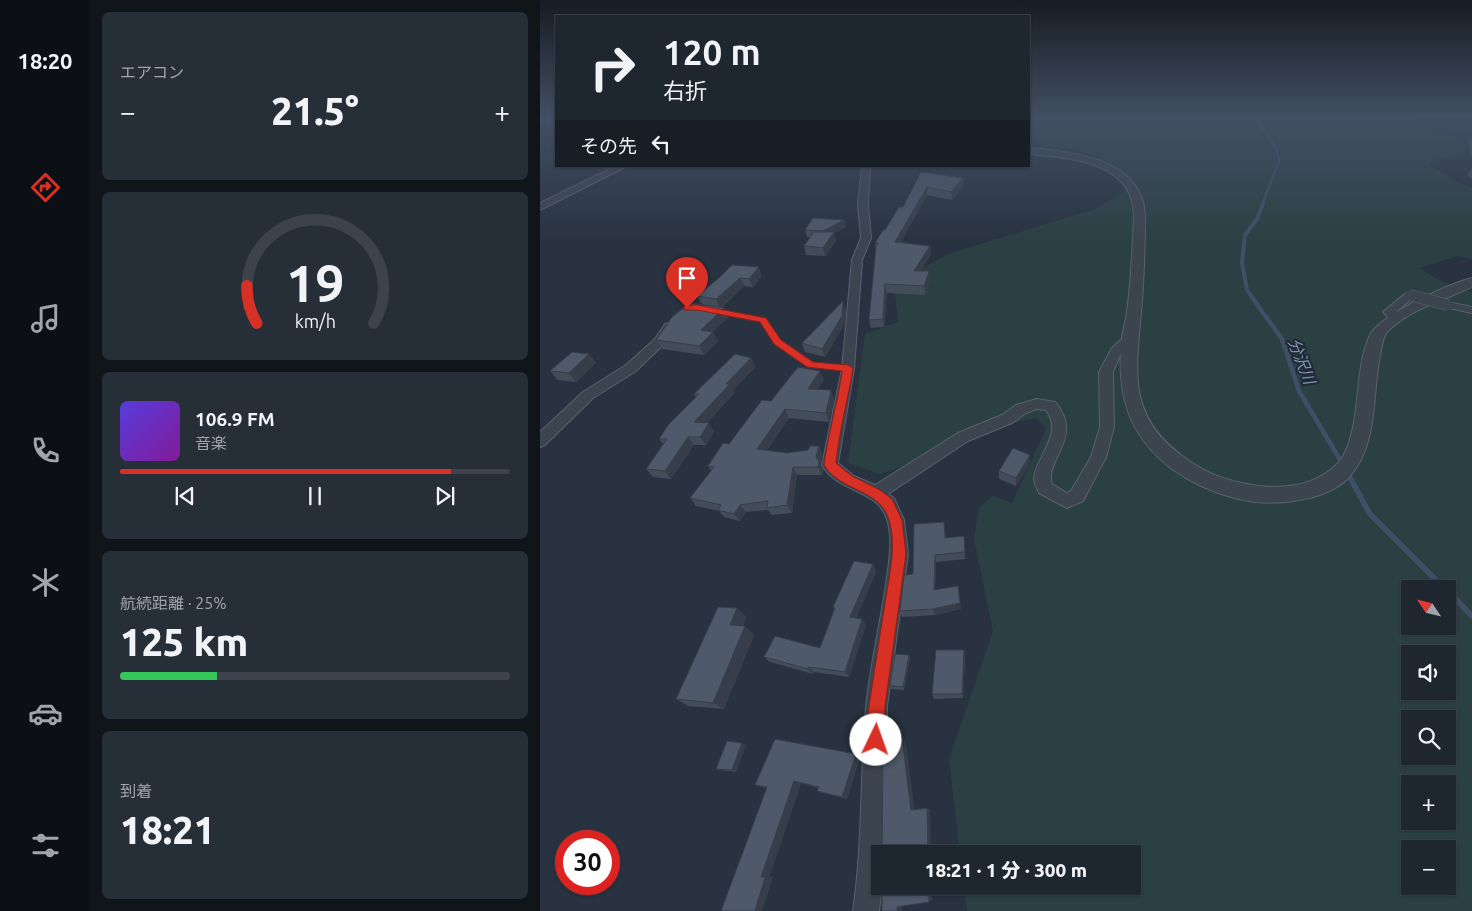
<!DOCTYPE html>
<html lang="ja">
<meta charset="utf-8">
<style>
:root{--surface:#1e2630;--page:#262e38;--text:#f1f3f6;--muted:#a1a5ab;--line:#3c434c;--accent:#d93025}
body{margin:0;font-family:Ubuntu,"Noto Sans JP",sans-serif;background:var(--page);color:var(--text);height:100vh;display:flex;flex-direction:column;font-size:19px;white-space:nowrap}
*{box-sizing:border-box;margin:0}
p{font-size:16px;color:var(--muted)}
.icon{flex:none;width:28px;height:28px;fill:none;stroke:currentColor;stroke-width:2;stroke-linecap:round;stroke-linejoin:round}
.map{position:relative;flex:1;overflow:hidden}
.drawer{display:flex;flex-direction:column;gap:12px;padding:12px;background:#10151a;width:450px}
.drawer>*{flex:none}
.top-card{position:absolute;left:15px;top:15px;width:475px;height:152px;border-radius:0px;box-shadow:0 1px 4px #0004,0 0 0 1px var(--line);background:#1e2630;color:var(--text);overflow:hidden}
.needle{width:32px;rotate:305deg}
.fabs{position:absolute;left:861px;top:580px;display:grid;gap:10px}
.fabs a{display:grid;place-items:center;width:55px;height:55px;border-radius:0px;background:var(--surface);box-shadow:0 1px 4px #0004,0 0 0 1px var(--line);font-size:25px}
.speed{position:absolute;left:15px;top:830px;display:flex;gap:10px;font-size:25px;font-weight:700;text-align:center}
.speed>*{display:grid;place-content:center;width:65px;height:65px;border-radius:50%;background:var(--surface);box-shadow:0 1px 4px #0004,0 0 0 1px var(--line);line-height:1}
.speed .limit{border:8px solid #d22;background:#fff;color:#111}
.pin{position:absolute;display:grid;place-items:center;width:42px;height:42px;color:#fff;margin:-51px -21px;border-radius:50% 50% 50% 0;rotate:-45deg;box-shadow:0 0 5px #0007}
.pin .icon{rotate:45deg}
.me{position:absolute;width:55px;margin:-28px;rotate:3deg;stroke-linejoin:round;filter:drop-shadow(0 0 4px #0008)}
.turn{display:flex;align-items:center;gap:18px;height:105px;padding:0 25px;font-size:22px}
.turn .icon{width:65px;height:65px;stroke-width:2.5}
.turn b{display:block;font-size:35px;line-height:42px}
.then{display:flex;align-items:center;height:48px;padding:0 25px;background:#0003;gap:10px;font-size:19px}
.big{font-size:38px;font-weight:800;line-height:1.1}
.drawer .widget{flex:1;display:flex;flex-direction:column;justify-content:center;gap:8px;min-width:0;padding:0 18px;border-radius:8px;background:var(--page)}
.drawer .dial{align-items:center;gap:0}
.dial svg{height:130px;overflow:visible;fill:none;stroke:var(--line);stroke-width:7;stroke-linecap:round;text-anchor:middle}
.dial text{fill:var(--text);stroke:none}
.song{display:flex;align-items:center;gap:15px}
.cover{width:60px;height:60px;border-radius:8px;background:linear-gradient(135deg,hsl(250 70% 55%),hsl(290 70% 35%))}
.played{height:5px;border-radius:2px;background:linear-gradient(90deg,var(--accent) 85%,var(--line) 85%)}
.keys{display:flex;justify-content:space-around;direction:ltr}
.heat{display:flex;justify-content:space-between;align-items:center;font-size:28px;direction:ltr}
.charge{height:8px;border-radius:4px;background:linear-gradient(90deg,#34c759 25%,var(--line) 0)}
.trip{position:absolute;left:331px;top:845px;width:270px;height:50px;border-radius:0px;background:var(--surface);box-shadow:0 1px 4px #0004,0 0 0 1px var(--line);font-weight:800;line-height:50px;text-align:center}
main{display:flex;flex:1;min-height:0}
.dock{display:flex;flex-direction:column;width:90px;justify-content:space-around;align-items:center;background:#0c0f13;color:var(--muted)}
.dock .icon{width:35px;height:35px}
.dock .on{color:var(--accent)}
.dock b{font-size:22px;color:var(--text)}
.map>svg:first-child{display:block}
</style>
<main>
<nav class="dock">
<b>18:20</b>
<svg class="icon on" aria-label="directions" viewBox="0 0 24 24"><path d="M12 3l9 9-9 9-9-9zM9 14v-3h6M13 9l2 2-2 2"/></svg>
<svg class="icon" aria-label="music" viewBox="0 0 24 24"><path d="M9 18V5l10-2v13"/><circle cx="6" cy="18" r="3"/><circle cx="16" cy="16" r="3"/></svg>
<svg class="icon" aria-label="phone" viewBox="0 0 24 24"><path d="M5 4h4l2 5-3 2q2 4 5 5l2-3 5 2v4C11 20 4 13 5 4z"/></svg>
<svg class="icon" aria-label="climate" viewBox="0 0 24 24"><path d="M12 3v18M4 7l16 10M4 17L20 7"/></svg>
<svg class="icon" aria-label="car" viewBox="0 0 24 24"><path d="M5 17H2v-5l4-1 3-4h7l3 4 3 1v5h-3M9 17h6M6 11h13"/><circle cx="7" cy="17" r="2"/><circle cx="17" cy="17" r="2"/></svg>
<svg class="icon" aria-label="filters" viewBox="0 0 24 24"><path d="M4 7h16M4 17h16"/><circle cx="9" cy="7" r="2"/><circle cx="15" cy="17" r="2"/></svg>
</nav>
<section class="drawer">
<div class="widget"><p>エアコン</p>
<div class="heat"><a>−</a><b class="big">21.5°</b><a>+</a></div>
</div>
<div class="widget dial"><svg viewBox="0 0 100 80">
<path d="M14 69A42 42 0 1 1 86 69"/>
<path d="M14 69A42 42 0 0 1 8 46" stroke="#d93025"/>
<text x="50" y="56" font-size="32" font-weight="700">19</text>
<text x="50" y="72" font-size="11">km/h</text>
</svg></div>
<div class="widget">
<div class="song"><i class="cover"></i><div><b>106.9 FM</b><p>音楽</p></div></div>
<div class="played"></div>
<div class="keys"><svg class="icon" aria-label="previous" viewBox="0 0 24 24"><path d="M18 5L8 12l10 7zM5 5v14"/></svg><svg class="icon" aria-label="pause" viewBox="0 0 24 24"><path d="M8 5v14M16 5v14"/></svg><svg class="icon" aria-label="next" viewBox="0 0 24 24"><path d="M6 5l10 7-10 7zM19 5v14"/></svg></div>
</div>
<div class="widget"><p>航続距離 · 25%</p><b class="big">125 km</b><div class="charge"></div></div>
<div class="widget"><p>到着</p><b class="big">18:21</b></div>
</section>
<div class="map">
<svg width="932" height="911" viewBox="0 0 932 911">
<rect width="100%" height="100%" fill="#283240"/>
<path fill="#2b4042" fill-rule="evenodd" d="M489,117H882L879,121L895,130L917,138L926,152L892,161L890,165L917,182L932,188V259L918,256L879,268L903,282L932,292V911H427L424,886H592V854H420L409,759L453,631L434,539L439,507L453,496L472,503L506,428L496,418L463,426L367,465L340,474L308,463L325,334L358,322L354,284L408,254L555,209L587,190L593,183L558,159L543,151L504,146L489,138ZM870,589H908V626H870ZM870,654H908V691H870ZM870,719H908V756H870ZM870,784H908V821H870ZM870,849H908V886H870Z"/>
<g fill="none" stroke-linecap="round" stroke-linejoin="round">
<path stroke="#3f4f68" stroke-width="2.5" d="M715,117L736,148L739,161L722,205"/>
<path stroke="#3f4f68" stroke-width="4" d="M723,204L717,219L705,235L702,263L707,290L728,320"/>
<path stroke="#3f4f68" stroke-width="4.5" d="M727,318L742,339L759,391L805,468"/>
<g stroke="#3f4f68" stroke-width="5.5">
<path d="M804,467L830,514L905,589"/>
<path d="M908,591L932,616"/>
</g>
<g stroke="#59626d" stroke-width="1">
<path id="service" d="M176,309L225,319L239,341L273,363L308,367L311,369L308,371L269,367L235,343L221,321L174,312V310Z"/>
</g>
<g stroke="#59626d" stroke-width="2">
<g id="minor">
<path d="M76,166H87L0,210V203Z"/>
<path d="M322,166H330L328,205L331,238L322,260L314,369L298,463L314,476L335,485L418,433L462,415L476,405L497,399L515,402C545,437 504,460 512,484L527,493L531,491L551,457L560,427L559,372L572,348L586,335H594L596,338L581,353L573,372L574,427L566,457L543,501L527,508L499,493C497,489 494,482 494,478C496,458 524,432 506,410L497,409L486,413L472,423L428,441L348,494L354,498L364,520L368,554L347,706L344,854H340V886H342L339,911H313C323,843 320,775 326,707C330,668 339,629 345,591C348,568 354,542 347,519C338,489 296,492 282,465L302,369L312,260L321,238L318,205Z"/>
<path d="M870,292L876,295L856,312L862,318L860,321H852L843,312L866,293Z"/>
<path d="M908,302L932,307V313L904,307L902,305Z"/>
<path d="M129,323L135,327L123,345L96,371L53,398L5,445L0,447V432L43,392L86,365L115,339L125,324Z"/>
</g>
</g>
<g stroke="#59626d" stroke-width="2">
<path id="tertiary" d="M489,148C533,152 601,158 605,214C605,246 604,279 601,312C596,372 587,417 644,457C661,470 681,479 702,483C734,490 770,489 795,466C807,455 811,437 814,422C819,394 818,363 829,337C837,316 910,283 932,278V287C905,300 870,309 848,331C842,337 842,347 840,356C832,395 838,443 811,475C791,499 745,505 715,502C686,498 656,486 632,469C587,435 576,392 582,338C583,329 586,321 587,312C591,280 593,246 594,214C592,161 529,158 489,154Z"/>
</g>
<use href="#service" fill="#3c4450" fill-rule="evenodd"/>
<use href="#minor" fill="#3c4450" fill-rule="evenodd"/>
<use href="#tertiary" fill="#3c4450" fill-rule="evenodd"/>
<g stroke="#59626d" stroke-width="12" stroke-linecap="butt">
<path id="minor-bridge" d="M870,295L908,305"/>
</g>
<use href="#minor-bridge" stroke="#3c4450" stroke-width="11"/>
</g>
<g fill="#434d5a">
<path d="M932,134V161L928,141Z"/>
<path d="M932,168V179L927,176Z"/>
<path d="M381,172L424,185L412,200L387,195L361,242L390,246L391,254L380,271L390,279L385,295L347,293L344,327L331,328L329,320L336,248L335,243L363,207Z"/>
<path d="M304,220L306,227L294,233L296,241L285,256L266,255L264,246L270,237H267L265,230Z"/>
<path d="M222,276L213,287L204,286L181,308L189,317L172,332H173L178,341L164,355L122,349L116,340L172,306L162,304L157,296L179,278Z"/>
<path d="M306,310L304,325L285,357L265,352L262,343Z"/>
<path d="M211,358L215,367L193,390L194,393L167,423H169L174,431L166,445H154L131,479L113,477L106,469L123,444L119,439L156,397L154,394Z"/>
<path d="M56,362L36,382L18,380L10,371Z"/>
<path d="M284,380L277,389L294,399L289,422L249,418L227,450L247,453L268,450L279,446L282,454L280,464L283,470L282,475H257L252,513L232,515L228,510L206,512L200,521L184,517L179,511L156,506L150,498L171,471L168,466L231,401Z"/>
<path d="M490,463L476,486L459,479V471Z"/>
<path d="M404,522L406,538L424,536L425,559L396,562L395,590L421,609L395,615L362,617L360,611L373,574Z"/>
<path d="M333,564L336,572L316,618L326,625L309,677L274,672L273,674L230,662L224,657L280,648L294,609L293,607Z"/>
<path d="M197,608L206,617L203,626L214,635L184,709L148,706L136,699Z"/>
<path d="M424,650L425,656L423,698L394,699L392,694Z"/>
<path d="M370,658L364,690L351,689L350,686Z"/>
<path d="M206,745L196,772L180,770L176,769Z"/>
<path d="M316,754L320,757L307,799L283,793L277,791L278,788L261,783L229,877H233L222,911L226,788L215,785Z"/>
</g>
<g fill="#373e4a">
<path d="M423,178L424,185L412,200L411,192Z"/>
<path d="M387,187V195L357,250L355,242Z"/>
<path d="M304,220L306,227L294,233L296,241L285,256L283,248L285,238L283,231Z"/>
<path d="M390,246L391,254L376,279L374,271Z"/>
<path d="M219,267L222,276L213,287L209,279Z"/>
<path d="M389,271L390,279L385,295L384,286Z"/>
<path d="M200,278L204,286L180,308L176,299Z"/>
<path d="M345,284L347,293L344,327L343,319Z"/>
<path d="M303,301L306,310L304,325L285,357L282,349Z"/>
<path d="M184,308L189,317L165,338L161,330Z"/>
<path d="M173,332L178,341L164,355L159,346Z"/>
<path d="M49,354L56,362L36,382L29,373Z"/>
<path d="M211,358L215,367L193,390L194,393L160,430L154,422L186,384Z"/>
<path d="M280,371L284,380L271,397L268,389Z"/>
<path d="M291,390L294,399L289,422L286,413Z"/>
<path d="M245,409L249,418L222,457L217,449Z"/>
<path d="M169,423L174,431L166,445L160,437Z"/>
<path d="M148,437L154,445L131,479L125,471Z"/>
<path d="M279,446L282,454L280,464L283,470L282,475L278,467L276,457Z"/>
<path d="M490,455V463L476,486V478Z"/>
<path d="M253,467L257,475L252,513L247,505Z"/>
<path d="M200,505L206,512L200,521L194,514Z"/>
<path d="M395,555L396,562L395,596L394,590Z"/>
<path d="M333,564L336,572L314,624L310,617Z"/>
<path d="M418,586L421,609L395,615L393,609Z"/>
<path d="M197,608L206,617L200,634L190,625Z"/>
<path d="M322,619L326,625L309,677L305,672Z"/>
<path d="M205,626L214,635L184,709L173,703Z"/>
<path d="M424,650L425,656L423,698L422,694Z"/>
<path d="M369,655L370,658L364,690L363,687Z"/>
<path d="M269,667L274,672L273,674L268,669Z"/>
<path d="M362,737L366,742L375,813L371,810Z"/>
<path d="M202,743L206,745L196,772L192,770Z"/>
<path d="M316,754L320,757L307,799L302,797Z"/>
<path d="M254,781L261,783L229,877H221Z"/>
<path d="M387,808L390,810L391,854H388Z"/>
<path d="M225,877H233L222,911H215Z"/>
<path d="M389,886H392V900L389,902Z"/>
<path d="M362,906V911H357V907Z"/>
</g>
<g fill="#4e5969" stroke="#373e4a">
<path d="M381,172L423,178L411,192L387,187L355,242L390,246L374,271H389L384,286L345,284L343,319L329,320L336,246L338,243H335L343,230H345L359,207H363Z"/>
<path d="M273,218L304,220L283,231L265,230Z"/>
<path d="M274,232H294L283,248L264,246Z"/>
<path d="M192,265L219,267L209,279L200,278L176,299L157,296L179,278Z"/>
<path d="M303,301L302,316L282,349L262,343Z"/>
<path d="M150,303L184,308L161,330L173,332L159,346L116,340L132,317Z"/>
<path d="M32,352L49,354L29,373L10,371Z"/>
<path d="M195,354L211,358L186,384H190L154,422L169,423L160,437H148L125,471L106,469L127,439H119L128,425L159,394H154Z"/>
<path d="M258,367L280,371L268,389L291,390L286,413L245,409L217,449L247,453L268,450L270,446H279L276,457L279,462L278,467H253L247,505L227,508L228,501L200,505L194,514L178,510L181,505L150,498L174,467L168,466L183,443L189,444L222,400L231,401Z"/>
<path d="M473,448L490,455L476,478L459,471Z"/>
<path d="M404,522L405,538L424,536L425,552L395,555L394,590L418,586L420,603L393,609L360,611L364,575L373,574L374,524Z"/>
<path d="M314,561L333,564L310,617L322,619L305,672L269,667L268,669L224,657L235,636L280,648L295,608L293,607Z"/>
<path d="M178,607L197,608L190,625L205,626L173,703L136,699Z"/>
<path d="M396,650H424L422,694H392Z"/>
<path d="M355,654L369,655L363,687L350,686Z"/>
<path d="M362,737L371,810L387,808L388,854H342L343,742Z"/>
<path d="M235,739L316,754L302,797L277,791L279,787L254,781L221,877H225L215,911H181L227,787L215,785Z"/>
<path d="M187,741L202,743L192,770L176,769Z"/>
<path d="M342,886H389V902L357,907V911H342Z"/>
</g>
<linearGradient id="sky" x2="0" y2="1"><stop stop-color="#161c23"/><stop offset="0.48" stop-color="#424f64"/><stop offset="1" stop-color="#424f64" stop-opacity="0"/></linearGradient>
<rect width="932" height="244" fill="url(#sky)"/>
<path fill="#d93025" stroke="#8d1f18" d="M147,305H157L226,318L241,340L273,362L308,365L313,368C308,400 299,431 296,463L312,476L340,490L352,499L362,520L366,554L345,706L344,740L341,746L336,748L330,746C324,732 329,709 331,693C336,663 340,633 345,603C349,576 357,546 349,520C341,489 299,491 284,465C288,433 298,403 302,371L267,367L234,344L220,322L157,310H144V306Z"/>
<g text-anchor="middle" stroke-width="4" stroke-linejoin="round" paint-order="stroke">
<g font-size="16" font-style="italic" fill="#8295b0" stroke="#202935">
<text transform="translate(762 361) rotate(69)" y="6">分沢川</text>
</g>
</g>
</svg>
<div class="fabs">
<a><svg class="needle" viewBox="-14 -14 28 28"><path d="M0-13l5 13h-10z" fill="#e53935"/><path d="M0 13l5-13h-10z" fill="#a1a5ab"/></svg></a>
<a><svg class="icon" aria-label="sound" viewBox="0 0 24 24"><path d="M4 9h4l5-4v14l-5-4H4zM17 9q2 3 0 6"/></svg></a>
<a><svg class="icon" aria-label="search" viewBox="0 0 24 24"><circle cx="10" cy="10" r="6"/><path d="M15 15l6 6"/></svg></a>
<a>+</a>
<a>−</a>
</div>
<div class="speed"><div class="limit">30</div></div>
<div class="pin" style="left:147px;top:308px;background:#d93025"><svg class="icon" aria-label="arrive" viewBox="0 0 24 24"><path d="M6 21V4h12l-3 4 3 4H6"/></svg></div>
<svg class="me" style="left:336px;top:740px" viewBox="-20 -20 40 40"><circle r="19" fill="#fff"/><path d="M0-13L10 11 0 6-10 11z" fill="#d93025"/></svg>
<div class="trip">18:21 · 1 分 · 300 m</div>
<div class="top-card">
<div class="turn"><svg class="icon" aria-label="right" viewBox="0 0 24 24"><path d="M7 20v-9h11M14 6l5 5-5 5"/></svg><div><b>120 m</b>右折</div></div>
<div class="then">その先<svg class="icon" aria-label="left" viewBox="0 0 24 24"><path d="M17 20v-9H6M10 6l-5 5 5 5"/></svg></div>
</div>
</div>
</main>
